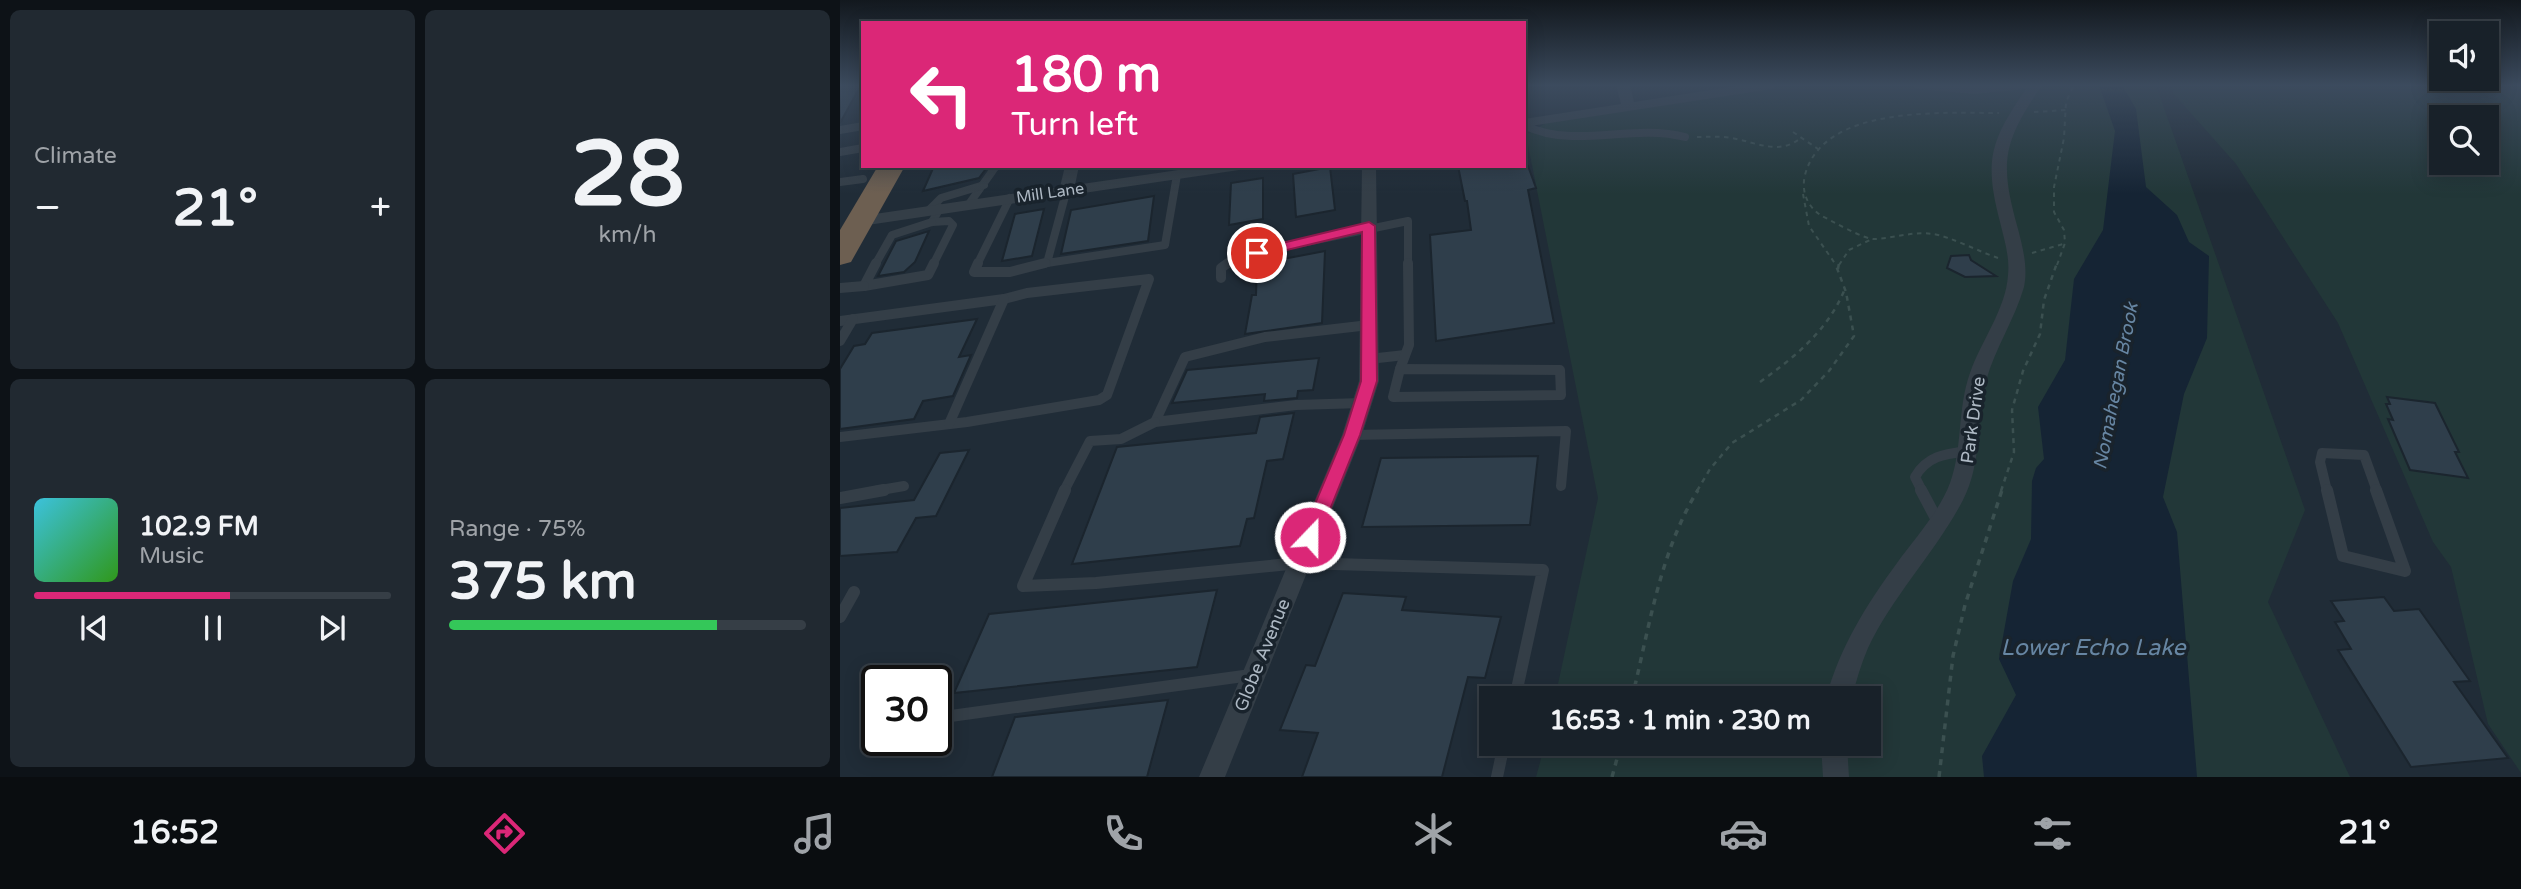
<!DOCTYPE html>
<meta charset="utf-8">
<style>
:root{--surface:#182129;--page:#212931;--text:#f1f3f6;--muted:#9fa3a8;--line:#363e46;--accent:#db2777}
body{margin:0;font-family:"Varela Round",sans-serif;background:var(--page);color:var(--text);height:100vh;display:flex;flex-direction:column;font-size:26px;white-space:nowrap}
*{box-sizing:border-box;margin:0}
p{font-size:23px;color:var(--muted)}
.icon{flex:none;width:38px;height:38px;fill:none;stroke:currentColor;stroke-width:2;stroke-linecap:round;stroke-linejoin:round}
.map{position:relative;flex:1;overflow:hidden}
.details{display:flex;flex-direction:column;gap:10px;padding:10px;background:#0d1217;width:840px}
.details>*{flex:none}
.top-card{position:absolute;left:21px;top:21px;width:665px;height:147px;border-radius:0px;box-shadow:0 4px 18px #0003,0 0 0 2px var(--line);background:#db2777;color:#fff;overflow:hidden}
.buttons{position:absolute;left:1589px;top:21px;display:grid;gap:14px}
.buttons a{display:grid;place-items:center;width:70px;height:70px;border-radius:0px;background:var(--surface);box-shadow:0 4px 18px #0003,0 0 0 2px var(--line);font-size:35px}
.speed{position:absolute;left:21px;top:665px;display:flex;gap:14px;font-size:35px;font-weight:700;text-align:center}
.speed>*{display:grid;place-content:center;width:91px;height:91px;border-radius:50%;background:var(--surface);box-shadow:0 4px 18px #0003,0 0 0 2px var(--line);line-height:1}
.speed .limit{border:4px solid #111;border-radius:10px;background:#fff;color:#111}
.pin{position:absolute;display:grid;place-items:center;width:60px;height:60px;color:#fff;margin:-30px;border:4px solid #fff;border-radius:50%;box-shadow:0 2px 7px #0007}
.me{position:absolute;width:77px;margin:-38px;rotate:22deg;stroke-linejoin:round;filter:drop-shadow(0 0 5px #0008)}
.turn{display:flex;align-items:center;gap:24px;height:147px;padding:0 35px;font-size:32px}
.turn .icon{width:91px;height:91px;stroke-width:2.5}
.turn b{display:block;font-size:49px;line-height:60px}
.big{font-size:52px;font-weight:700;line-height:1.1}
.details .card{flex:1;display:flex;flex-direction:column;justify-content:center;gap:10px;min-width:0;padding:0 24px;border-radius:10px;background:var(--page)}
.details .dial{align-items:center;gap:0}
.dial b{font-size:91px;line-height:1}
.song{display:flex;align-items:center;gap:21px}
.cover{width:84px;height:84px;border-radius:10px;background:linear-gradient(135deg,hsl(190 70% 55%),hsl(110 70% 35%))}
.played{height:7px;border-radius:4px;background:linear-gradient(90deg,var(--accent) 55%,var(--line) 55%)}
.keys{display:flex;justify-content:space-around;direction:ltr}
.heat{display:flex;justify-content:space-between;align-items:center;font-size:38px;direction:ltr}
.charge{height:10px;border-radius:5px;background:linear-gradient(90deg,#34c759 75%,var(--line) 0)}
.details .tiles{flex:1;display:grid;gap:10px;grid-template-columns:repeat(2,1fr)}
.trip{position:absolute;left:639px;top:686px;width:402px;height:70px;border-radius:0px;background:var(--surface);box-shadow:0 4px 18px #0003,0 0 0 2px var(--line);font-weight:700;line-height:70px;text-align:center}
.dock{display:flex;height:112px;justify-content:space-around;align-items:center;background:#0a0d10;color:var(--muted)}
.dock .icon{width:49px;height:49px}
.dock .selected{color:var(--accent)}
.dock b{font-size:32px;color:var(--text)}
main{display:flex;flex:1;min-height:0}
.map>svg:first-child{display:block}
</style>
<main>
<section class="details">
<div class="tiles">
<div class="card"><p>Climate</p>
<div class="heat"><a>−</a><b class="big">21°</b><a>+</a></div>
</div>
<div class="card dial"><b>28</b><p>km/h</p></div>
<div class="card">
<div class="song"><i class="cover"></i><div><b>102.9 FM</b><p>Music</p></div></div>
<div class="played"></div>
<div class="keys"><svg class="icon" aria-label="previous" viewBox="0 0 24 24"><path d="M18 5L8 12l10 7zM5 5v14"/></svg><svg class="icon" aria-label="pause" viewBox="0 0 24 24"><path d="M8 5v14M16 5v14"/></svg><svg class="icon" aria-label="next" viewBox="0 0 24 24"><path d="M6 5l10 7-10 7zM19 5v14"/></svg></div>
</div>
<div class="card"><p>Range · 75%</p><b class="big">375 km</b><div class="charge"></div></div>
</div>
</section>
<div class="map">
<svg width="1681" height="777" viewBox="0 0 1681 777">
<rect width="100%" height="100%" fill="#202c37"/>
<g fill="#223738" fill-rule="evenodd">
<path d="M932,85H1316L1465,510L1428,602L1510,777H696L705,744H1029V698H715L758,498L686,135L712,119Z"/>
<path d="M1332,85H1681V773L1648,724L1611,567L1593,542L1498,323L1396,164L1333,93ZM1601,117H1647V163H1601Z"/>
</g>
<path fill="#152434" d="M1259,85H1282L1296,109L1306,187L1337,215L1349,242L1369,256L1367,338L1344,394L1323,497L1337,532L1357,777H1144L1142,756L1176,695L1159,659L1173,581L1191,539L1192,481L1196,468L1204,459L1198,407L1225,360L1234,279L1263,230L1275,131Z"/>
<g fill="#2f3e4b" stroke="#1b252e" stroke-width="2">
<path d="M0,85H21L0,123Z"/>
<path d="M94,166H148L139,178L83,191Z"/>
<path d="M618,166H688L696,188L688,190L714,323L596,341L590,235L631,230L627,201H625Z"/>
<path d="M490,167L495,210L456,217L453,174Z"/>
<path d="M423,178V219L389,225L391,183Z"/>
<path d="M314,196L308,241L221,254L231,210Z"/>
<path d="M204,209L192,256L162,261L175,214Z"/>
<path d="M89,231L75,262L64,272L38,276L56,241Z"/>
<path d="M485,251L482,323L405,334L412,295H416L417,264Z"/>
<path d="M1129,255L1131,260L1156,276L1125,277L1107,268L1111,256Z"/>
<path d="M137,319L119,357L131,355L113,396L83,401L74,419L0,429V369L14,346L25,344L32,333Z"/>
<path d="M479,358L473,390L458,391L457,398L424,401L425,394L332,403L347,370Z"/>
<path d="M1547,397L1595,403L1619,452H1615L1628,478L1570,470L1548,419L1553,420L1546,404H1550Z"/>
<path d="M454,413L443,459L427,461L414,518L407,519L400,546L232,564L277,447L416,433L420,417Z"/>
<path d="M129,450L96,516L76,518L57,552L0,556V508L74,500L100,453Z"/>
<path d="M698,456L690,525L522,527L541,458Z"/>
<path d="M377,590L357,667L114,693L149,614Z"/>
<path d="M503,593L566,597L562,610L661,617L645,678L628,677L602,777H462L478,733L440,730L466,665L475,666Z"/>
<path d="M1544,597L1554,611L1579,609L1630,681L1614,682L1668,758L1571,767L1498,650L1511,649L1495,622L1504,621L1491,601Z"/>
<path d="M328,700L307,777H152L175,717Z"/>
</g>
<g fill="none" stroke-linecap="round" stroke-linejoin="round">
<g stroke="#3b5050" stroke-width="2" stroke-dasharray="4.5 4.5" stroke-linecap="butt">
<path d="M1194,112L1226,110"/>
<path d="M953,132L978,149"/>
<path d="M857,137C868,137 880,136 891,138C917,142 938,156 961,138"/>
<path d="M963,194L969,226L996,265"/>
<path d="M1192,253L1223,244"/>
<path d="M1158,258C1140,252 1109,236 1093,234C1073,231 1055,238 1035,239C1025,240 992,221 982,216C967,207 961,191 965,175C983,105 1102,113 1159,113"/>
<path d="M999,265L1009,250L1030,240"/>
<path d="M1217,265L1225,243L1224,230L1214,212V187L1224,138L1226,102L1234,85"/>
</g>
<g stroke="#3b5050" stroke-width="2.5" stroke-dasharray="5 5" stroke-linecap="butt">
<path d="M998,269L999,263"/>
<path d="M920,382C955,357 987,331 1004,291"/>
<path d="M857,491L870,469L892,443L961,400L989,371L1014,336L1006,292L995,263"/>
<path d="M1161,491L1174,452L1172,410L1183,371L1200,334L1204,300L1217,263"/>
</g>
<g stroke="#3b5050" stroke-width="3.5" stroke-dasharray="6 6" stroke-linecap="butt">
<path d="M792,698C809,629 820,551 858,490"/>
<path d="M772,777L781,744"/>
<path d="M1099,777L1113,656L1125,605L1162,490"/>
</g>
<g stroke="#343e47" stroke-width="8">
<path d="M684,125C734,150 791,123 845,137"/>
<path d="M0,130L23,126"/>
<path d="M0,152L23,148"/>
<path d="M0,182L23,179"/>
<path d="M227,189L207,263L325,245L337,175"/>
<path d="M129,204L156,166"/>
<path d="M89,210L101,198L144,185"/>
<path d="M92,222L100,208"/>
<path d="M92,222L109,221L113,225L93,265"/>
<path d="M35,265L52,235L92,222"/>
<path d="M137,265L170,198"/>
<path d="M198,265L207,263"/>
<path d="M385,265L423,251L568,221V265"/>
</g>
<g stroke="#343e47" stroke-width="10">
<path d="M36,263L24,286L88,275L94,263"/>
<path d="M138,263L134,272H170L205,263"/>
<path d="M381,278V268L388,263"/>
<path d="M0,288L24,286"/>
<path d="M0,321L164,299L187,293L309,279L267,395L259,400L127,422L0,437"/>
<path d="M0,341L13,319"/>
<path d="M529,359L565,355"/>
<path d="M560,369L569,345L568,263"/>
<path d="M560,369L720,370L721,395L553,397Z"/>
<path d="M522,403L456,405L315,422L345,357L425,337L529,325"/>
<path d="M109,424L164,299"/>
<path d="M512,435L726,431L721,486"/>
<path d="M35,491L64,486"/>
<path d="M224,491L250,441L281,439L315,422"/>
<path d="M1082,491L1075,477C1087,456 1105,454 1127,451"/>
<path d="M1487,491L1480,462L1482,453L1524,455L1537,491"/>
</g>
<g stroke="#343e47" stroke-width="12">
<path d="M225,490L183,586L256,583L459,563L703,570L675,698"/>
<path d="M1081,490L1098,522"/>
<path d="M1487,490L1503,556L1565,571L1536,490"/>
<path d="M0,498L44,490"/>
<path d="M0,617L14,592"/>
<path d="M96,718L411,675"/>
<path d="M657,777L664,744"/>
</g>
<g fill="#343e47" fill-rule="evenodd">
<path d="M776,85H790L794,102L903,85H938L932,89L684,127V119L781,104Z"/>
<path d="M1071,85H1202C1163,143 1159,161 1178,229C1183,248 1188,268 1184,287C1175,319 1155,348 1146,381C1135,421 1143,462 1123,500C1096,552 1053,595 1028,648C1021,664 1016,681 1012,698H986C1000,647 1026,605 1057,563C1075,538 1099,512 1110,483C1123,448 1117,409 1130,373C1141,341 1166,309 1168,275C1170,257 1164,239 1160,222C1144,161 1150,141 1186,89L1134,94L1077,89Z"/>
<path d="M225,166H239L235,185L366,166H406L399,170L21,226L13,221L21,216L220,187Z"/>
<path d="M522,166H536L539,381L522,435L385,777H359L502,435L519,381Z"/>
<path d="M981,744H1007L1009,777H983Z"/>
</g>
<path fill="#6d5f51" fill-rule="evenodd" d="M38,166H65L11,262L0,265V230Z"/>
</g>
<linearGradient id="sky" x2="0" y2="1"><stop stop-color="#12181e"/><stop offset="0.44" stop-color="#3c4b5e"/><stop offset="1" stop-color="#3c4b5e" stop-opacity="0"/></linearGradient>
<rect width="1681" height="194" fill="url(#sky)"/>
<path fill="#db2777" stroke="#8e194d" stroke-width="2" d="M529,222L535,226L537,381L520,435L479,537L476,543L470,545L463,543L461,537L504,435L521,381L522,232L417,257L411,253L417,249Z"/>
<g text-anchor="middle" stroke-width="7" stroke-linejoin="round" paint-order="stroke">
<g font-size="16" fill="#aeb9c4" stroke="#19232c">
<text transform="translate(210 192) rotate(-8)" y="6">Mill Lane</text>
</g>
<g font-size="18" fill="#aeb9c4" stroke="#19232c">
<text transform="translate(1133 420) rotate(-82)" y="6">Park Drive</text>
<text transform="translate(422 655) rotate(-68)" y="6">Globe Avenue</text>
</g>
<g font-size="19" font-style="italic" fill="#6786a3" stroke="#19232c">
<text transform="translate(1275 386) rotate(-79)" y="7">Nomahegan Brook</text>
</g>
<g font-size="23" font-style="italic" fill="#6786a3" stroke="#19232c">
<text x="1253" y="655">Lower Echo Lake</text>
</g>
</g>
</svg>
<div class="buttons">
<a><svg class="icon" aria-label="sound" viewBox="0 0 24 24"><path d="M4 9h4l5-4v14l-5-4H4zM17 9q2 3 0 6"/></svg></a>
<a><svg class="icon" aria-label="search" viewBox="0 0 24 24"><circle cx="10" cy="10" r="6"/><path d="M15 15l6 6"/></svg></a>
</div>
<div class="speed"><div class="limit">30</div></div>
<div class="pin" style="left:417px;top:253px;background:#d93025"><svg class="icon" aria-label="arrive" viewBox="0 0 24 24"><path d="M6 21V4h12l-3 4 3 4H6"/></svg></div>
<svg class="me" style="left:470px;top:537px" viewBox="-20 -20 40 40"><circle r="17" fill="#db2777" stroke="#fff" stroke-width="3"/><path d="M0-11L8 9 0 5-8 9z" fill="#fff"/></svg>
<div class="trip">16:53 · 1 min · 230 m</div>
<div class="top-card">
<div class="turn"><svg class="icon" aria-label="left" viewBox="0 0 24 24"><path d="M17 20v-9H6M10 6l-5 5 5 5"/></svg><div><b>180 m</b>Turn left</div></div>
</div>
</div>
</main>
<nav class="dock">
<b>16:52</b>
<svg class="icon selected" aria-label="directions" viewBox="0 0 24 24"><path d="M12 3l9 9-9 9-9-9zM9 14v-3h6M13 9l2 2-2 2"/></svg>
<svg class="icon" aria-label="music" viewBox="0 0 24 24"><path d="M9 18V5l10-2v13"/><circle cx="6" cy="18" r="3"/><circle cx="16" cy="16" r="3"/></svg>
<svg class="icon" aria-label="phone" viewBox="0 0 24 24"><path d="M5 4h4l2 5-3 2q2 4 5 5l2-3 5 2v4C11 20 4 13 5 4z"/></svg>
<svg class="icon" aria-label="climate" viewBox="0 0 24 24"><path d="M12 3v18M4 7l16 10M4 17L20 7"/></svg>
<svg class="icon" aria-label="car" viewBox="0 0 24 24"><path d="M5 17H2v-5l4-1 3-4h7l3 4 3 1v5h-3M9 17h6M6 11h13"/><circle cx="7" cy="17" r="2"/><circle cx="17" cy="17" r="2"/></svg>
<svg class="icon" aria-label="filters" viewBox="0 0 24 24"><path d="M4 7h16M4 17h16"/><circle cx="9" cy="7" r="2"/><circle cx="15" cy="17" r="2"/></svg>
<b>21°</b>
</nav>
